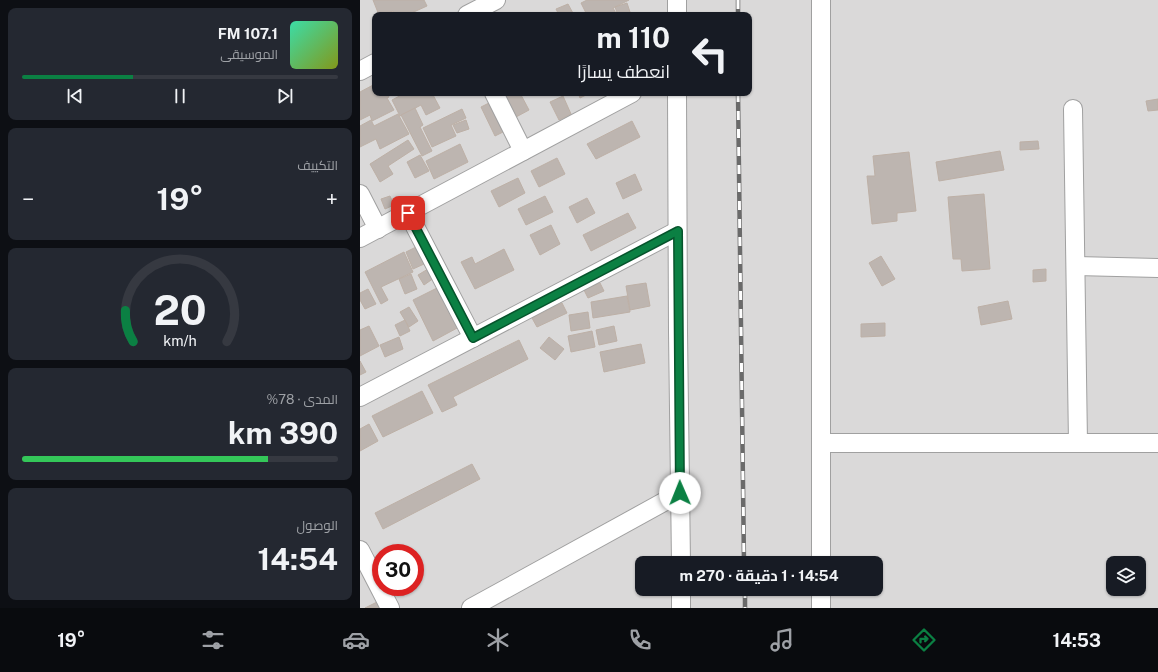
<!DOCTYPE html>
<html lang="ar">
<meta charset="utf-8">
<style>
:root{--surface:#171b24;--page:#242831;--text:#f1f3f6;--muted:#9ea1a6;--line:#363941;--accent:#0b8043}
body{margin:0;font-family:"Public Sans",Cairo,sans-serif;background:var(--page);color:var(--text);direction:rtl;height:100vh;display:flex;flex-direction:column;font-size:15px;white-space:nowrap}
*{box-sizing:border-box;margin:0}
p{font-size:13px;color:var(--muted)}
.icon{flex:none;width:22px;height:22px;fill:none;stroke:currentColor;stroke-width:2;stroke-linecap:round;stroke-linejoin:round}
.map{position:relative;flex:1;overflow:hidden;direction:ltr}
.side{display:flex;flex-direction:column;gap:8px;padding:8px;background:#0d0f14;width:360px}
.side>*{flex:none}
.hud{position:absolute;left:12px;top:12px;width:380px;height:84px;border-radius:8px;box-shadow:0 1px 3px #0004;direction:rtl;background:#171b24;color:var(--text);overflow:hidden}
.buttons{position:absolute;left:746px;top:556px;display:grid;gap:8px}
.buttons a{display:grid;place-items:center;width:40px;height:40px;border-radius:8px;background:var(--surface);box-shadow:0 1px 3px #0004;font-size:20px}
.speed{position:absolute;left:12px;top:544px;display:flex;gap:8px;font-size:20px;font-weight:700;text-align:center}
.speed>*{display:grid;place-content:center;width:52px;height:52px;border-radius:50%;background:var(--surface);box-shadow:0 1px 3px #0004;line-height:1}
.speed .limit{border:6px solid #d22;background:#fff;color:#111}
.pin{position:absolute;display:grid;place-items:center;width:34px;height:34px;color:#fff;margin:-17px;border-radius:8px;box-shadow:0 2px 6px #0006}
.me{position:absolute;width:44px;margin:-22px;rotate:359deg;stroke-linejoin:round;filter:drop-shadow(0 0 3px #0008)}
.turn{display:flex;align-items:center;gap:14px;height:84px;padding:0 16px;font-size:18px}
.turn .icon{width:52px;height:52px;stroke-width:2.5}
.turn b{display:block;font-size:28px;line-height:34px}
.big{font-size:30px;font-weight:700;line-height:1.1}
.side .card{flex:1;display:flex;flex-direction:column;justify-content:center;gap:6px;min-width:0;padding:0 14px;border-radius:8px;background:var(--page)}
.side .dial{align-items:center;gap:0}
.dial svg{height:104px;overflow:visible;fill:none;stroke:var(--line);stroke-width:7;stroke-linecap:round;text-anchor:middle}
.dial text{fill:var(--text);stroke:none}
.song{display:flex;align-items:center;gap:12px}
.cover{width:48px;height:48px;border-radius:6px;background:linear-gradient(135deg,hsl(160 70% 55%),hsl(70 70% 35%))}
.played{height:4px;border-radius:2px;background:linear-gradient(90deg,var(--accent) 35%,var(--line) 35%)}
.keys{display:flex;justify-content:space-around;direction:ltr}
.heat{display:flex;justify-content:space-between;align-items:center;font-size:22px;direction:ltr}
.charge{height:6px;border-radius:3px;background:linear-gradient(90deg,#34c759 78%,var(--line) 0)}
.trip{position:absolute;left:275px;top:556px;width:248px;height:40px;border-radius:8px;background:var(--surface);box-shadow:0 1px 3px #0004;font-weight:700;line-height:40px;text-align:center;direction:rtl}
.tabs{display:flex;height:64px;justify-content:space-around;align-items:center;background:#090b0e;color:var(--muted)}
.tabs .icon{width:28px;height:28px}
.tabs .on{color:var(--accent)}
.tabs b{font-size:18px;color:var(--text)}
main{display:flex;flex:1;min-height:0}
.map>svg:first-child{display:block}
</style>
<main>
<div class="map">
<svg width="798" height="608" viewBox="0 0 798 608">
<rect width="100%" height="100%" fill="#ede9e3"/>
<path fill="#dad9d9" fill-rule="evenodd" d="M0,0H798V608H0ZM15,15H389V93H15ZM21,553H55V587H21ZM282,563H516V589H282ZM753,563H779V589H753Z"/>
<g fill="#bdb5b0" stroke="#bdb0a6">
<path d="M13,0H64L67,6L47,15H35L33,11L23,15H19Z"/>
<path d="M227,0H269L253,8L257,15H227L221,3Z"/>
<path d="M267,3L270,12L263,15H258L255,7Z"/>
<path d="M208,4L214,15H199L196,9Z"/>
<path d="M15,84V93H27L29,97L27,98L34,110L12,121L10,115L0,120V92Z"/>
<path d="M45,93H72L80,108L66,115L61,105L40,116L32,100Z"/>
<path d="M149,93H160L169,110L156,117L159,124L135,136L121,107Z"/>
<path d="M218,93H230L220,98Z"/>
<path d="M203,96L211,114L199,120L190,102Z"/>
<path d="M798,99V110L788,111L786,101Z"/>
<path d="M55,108L63,125L60,127L72,151L62,156L41,115Z"/>
<path d="M102,109L106,118L91,125L96,136L72,147L63,128Z"/>
<path d="M38,114L49,134L20,149L16,139L0,147V126L11,120L14,126Z"/>
<path d="M106,120L109,129L97,133L93,125Z"/>
<path d="M272,121L280,137L236,159L227,144Z"/>
<path d="M48,140L54,149L28,166L33,174L20,182L10,164Z"/>
<path d="M678,141L679,149L660,150V142Z"/>
<path d="M100,144L108,162L74,179L66,161Z"/>
<path d="M640,151L644,170L579,181L576,162Z"/>
<path d="M549,152L556,211L537,213V221L512,224L507,176H515L513,156Z"/>
<path d="M60,155L69,171L55,178L47,162Z"/>
<path d="M197,158L205,174L179,187L171,171Z"/>
<path d="M275,174L282,190L263,199L256,183Z"/>
<path d="M158,178L165,193L139,207L131,191Z"/>
<path d="M624,194L630,269L602,271L601,259H593L588,197Z"/>
<path d="M30,196L34,205L25,209L21,199Z"/>
<path d="M185,196L193,212L166,225L158,209Z"/>
<path d="M227,198L235,213L217,223L209,207Z"/>
<path d="M268,213L276,228L231,251L223,235Z"/>
<path d="M191,225L200,244L180,255L170,235Z"/>
<path d="M56,247L64,264L53,269L46,252Z"/>
<path d="M144,249L154,270L115,289L101,262L112,257L115,264Z"/>
<path d="M44,252L53,272L21,287L28,300L21,304L5,272Z"/>
<path d="M521,256L535,279L522,286L509,263Z"/>
<path d="M68,269L74,278L64,285L58,275Z"/>
<path d="M686,269V281L673,282V270Z"/>
<path d="M51,274L57,289L45,294L39,279Z"/>
<path d="M240,283L244,291L228,298L224,290Z"/>
<path d="M286,283L290,306L270,310L266,286Z"/>
<path d="M79,287L99,327L73,341L53,300Z"/>
<path d="M8,289L16,304L5,309L0,300V293Z"/>
<path d="M267,296L270,312L233,318L231,302Z"/>
<path d="M648,301L652,319L621,325L618,307Z"/>
<path d="M202,303L207,313L177,327L172,318Z"/>
<path d="M49,307L58,321L49,327L40,312Z"/>
<path d="M228,312L230,328L211,331L209,315Z"/>
<path d="M45,320L50,331L40,336L35,325Z"/>
<path d="M525,323V336L501,337V324Z"/>
<path d="M9,326L19,346L0,356V330Z"/>
<path d="M254,326L257,341L239,345L236,330Z"/>
<path d="M232,331L235,347L211,352L208,336Z"/>
<path d="M39,337L43,349L25,357L20,345Z"/>
<path d="M189,337L204,349L195,360L180,348Z"/>
<path d="M159,340L168,359L93,397L97,405L82,412L68,385Z"/>
<path d="M281,344L285,363L244,372L240,352Z"/>
<path d="M0,361L6,372L0,375Z"/>
<path d="M62,391L73,413L23,437L12,416Z"/>
<path d="M9,424L18,441L0,451V429Z"/>
<path d="M112,464L120,479L23,529L15,513Z"/>
<path d="M17,602L21,608H5Z"/>
</g>
<g fill="none" stroke-linecap="round" stroke-linejoin="round">
<g stroke="#a0a0a0" stroke-width="20">
<g id="minor">
<path d="M317,0V15"/>
<path d="M461,0V563"/>
<path d="M107,15L136,0"/>
<path d="M0,71L15,63"/>
<path d="M134,93L163,151"/>
<path d="M317,93L318,332L321,563"/>
<path d="M713,109L718,443"/>
<path d="M0,194L18,229"/>
<path d="M48,213L113,338"/>
<path d="M0,238L272,93"/>
<path d="M716,266L798,268"/>
<path d="M0,397L317,231"/>
<path d="M461,443H798"/>
<path d="M0,550L30,608"/>
<path d="M321,589V608"/>
<path d="M461,589V608"/>
<path d="M111,608L320,493"/>
</g>
</g>
<use href="#minor" stroke="#fff" stroke-width="18"/>
<g stroke="#6a6a6a" stroke-width="4.5">
<g id="rail">
<path d="M378,0V15"/>
<path d="M378,93L384,563"/>
<path d="M385,589V608"/>
</g>
</g>
<use href="#rail" stroke="#fff" stroke-width="3" stroke-dasharray="9" stroke-linecap="butt"/>
</g>
<g fill="none" stroke-linecap="round" stroke-linejoin="round">
<g stroke="#07532c" stroke-width="10">
<path id="route" d="M48,213L113,338L318,231L320,493"/>
</g>
<use href="#route" stroke="#0b8043" stroke-width="7"/>
</g>
</svg>
<div class="buttons">
<a><svg class="icon" aria-label="layers" viewBox="0 0 24 24"><path d="M12 4l9 5-9 5-9-5zM3 14l9 5 9-5"/></svg></a>
</div>
<div class="speed"><div class="limit">30</div></div>
<div class="pin" style="left:48px;top:213px;background:#d93025"><svg class="icon" aria-label="arrive" viewBox="0 0 24 24"><path d="M6 21V4h12l-3 4 3 4H6"/></svg></div>
<svg class="me" style="left:320px;top:493px" viewBox="-20 -20 40 40"><circle r="19" fill="#fff"/><path d="M0-13L10 11 0 6-10 11z" fill="#0b8043"/></svg>
<div class="trip">14:54 · 1 دقيقة · 270 m</div>
<div class="hud">
<div class="turn"><svg class="icon" aria-label="left" viewBox="0 0 24 24"><path d="M17 20v-9H6M10 6l-5 5 5 5"/></svg><div><b>110 m</b>انعطف يسارًا</div></div>
</div>
</div>
<section class="side">
<div class="card">
<div class="song"><i class="cover"></i><div><b>107.1 FM</b><p>الموسيقى</p></div></div>
<div class="played"></div>
<div class="keys"><svg class="icon" aria-label="previous" viewBox="0 0 24 24"><path d="M18 5L8 12l10 7zM5 5v14"/></svg><svg class="icon" aria-label="pause" viewBox="0 0 24 24"><path d="M8 5v14M16 5v14"/></svg><svg class="icon" aria-label="next" viewBox="0 0 24 24"><path d="M6 5l10 7-10 7zM19 5v14"/></svg></div>
</div>
<div class="card"><p>التكييف</p>
<div class="heat"><a>−</a><b class="big">19°</b><a>+</a></div>
</div>
<div class="card dial"><svg viewBox="0 0 100 80">
<path d="M14 69A42 42 0 1 1 86 69"/>
<path d="M14 69A42 42 0 0 1 8 45" stroke="#0b8043"/>
<text x="50" y="56" font-size="32" font-weight="700">20</text>
<text x="50" y="72" font-size="11">km/h</text>
</svg></div>
<div class="card"><p>المدى · 78%</p><b class="big">390 km</b><div class="charge"></div></div>
<div class="card"><p>الوصول</p><b class="big">14:54</b></div>
</section>
</main>
<nav class="tabs">
<b>14:53</b>
<svg class="icon on" aria-label="directions" viewBox="0 0 24 24"><path d="M12 3l9 9-9 9-9-9zM9 14v-3h6M13 9l2 2-2 2"/></svg>
<svg class="icon" aria-label="music" viewBox="0 0 24 24"><path d="M9 18V5l10-2v13"/><circle cx="6" cy="18" r="3"/><circle cx="16" cy="16" r="3"/></svg>
<svg class="icon" aria-label="phone" viewBox="0 0 24 24"><path d="M5 4h4l2 5-3 2q2 4 5 5l2-3 5 2v4C11 20 4 13 5 4z"/></svg>
<svg class="icon" aria-label="climate" viewBox="0 0 24 24"><path d="M12 3v18M4 7l16 10M4 17L20 7"/></svg>
<svg class="icon" aria-label="car" viewBox="0 0 24 24"><path d="M5 17H2v-5l4-1 3-4h7l3 4 3 1v5h-3M9 17h6M6 11h13"/><circle cx="7" cy="17" r="2"/><circle cx="17" cy="17" r="2"/></svg>
<svg class="icon" aria-label="filters" viewBox="0 0 24 24"><path d="M4 7h16M4 17h16"/><circle cx="9" cy="7" r="2"/><circle cx="15" cy="17" r="2"/></svg>
<b>19°</b>
</nav>
